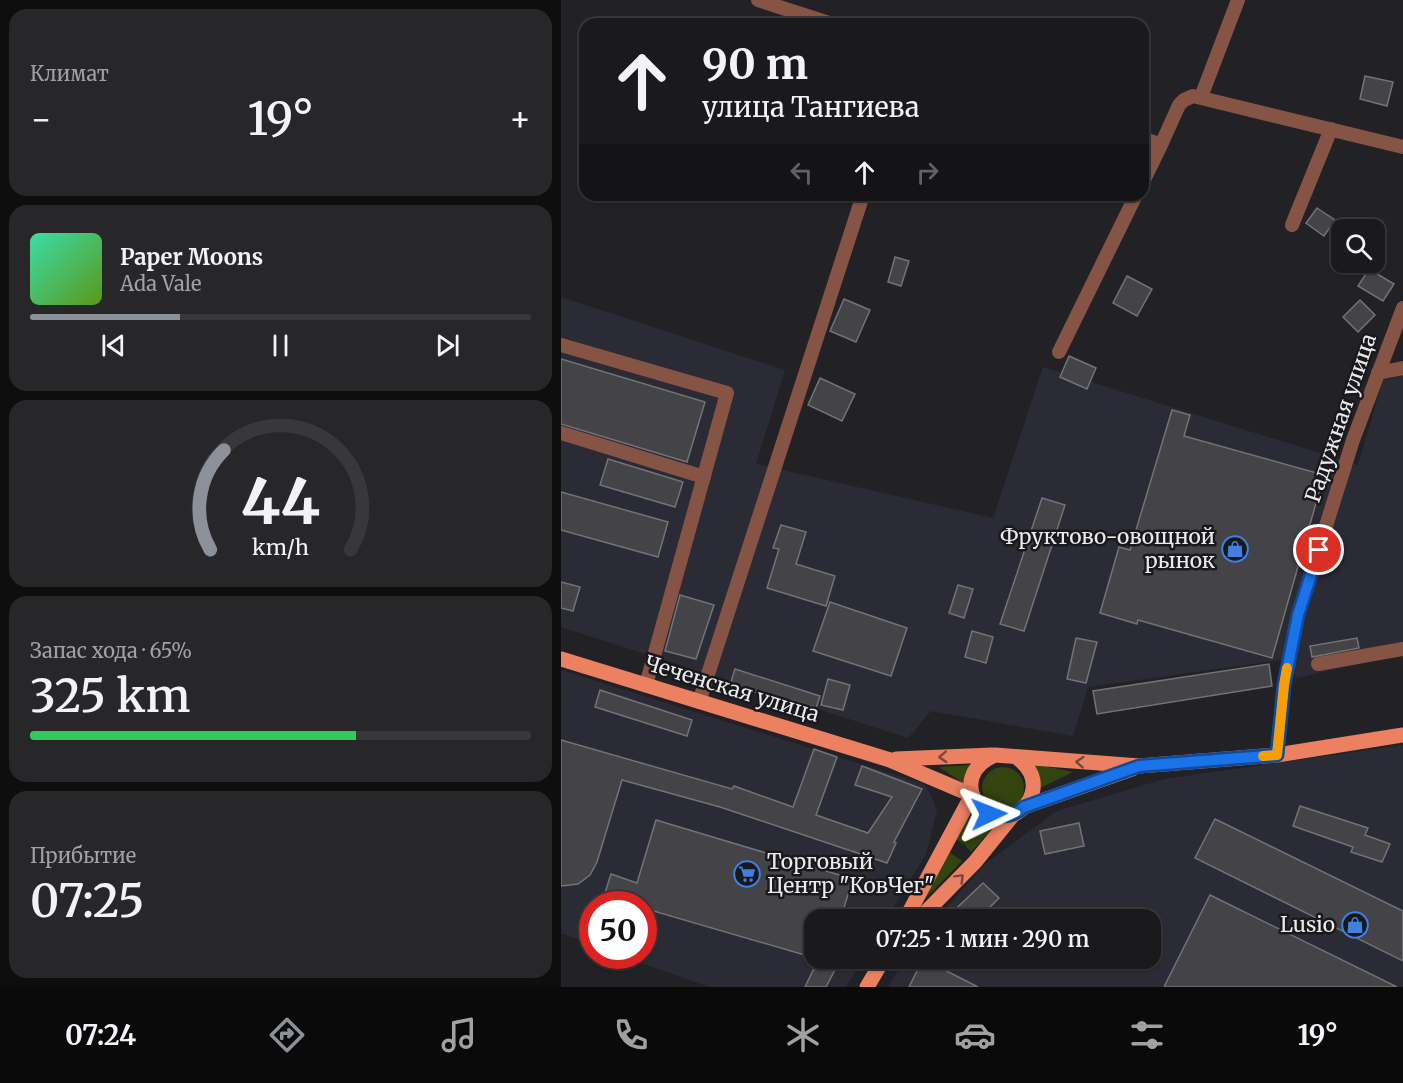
<!DOCTYPE html>
<html lang="ru">
<meta charset="utf-8">
<style>
:root{--surface:#1a1a1c;--page:#272729;--text:#f1f3f6;--muted:#9fa1a3;--line:#38383b;--accent:#8c9099}
body{margin:0;font-family:Merriweather,serif;background:var(--page);color:var(--text);height:100vh;display:flex;flex-direction:column;font-size:22px;white-space:nowrap}
*{box-sizing:border-box;margin:0}
p{font-size:20px;color:var(--muted)}
.icon{flex:none;width:33px;height:33px;fill:none;stroke:currentColor;stroke-width:2;stroke-linecap:round;stroke-linejoin:round}
.map{position:relative;flex:1;overflow:hidden}
.side{display:flex;flex-direction:column;gap:9px;padding:9px;background:#0e0e0f;width:561px}
.side>*{flex:none}
.hud{position:absolute;left:18px;top:18px;width:570px;height:183px;border-radius:18px;box-shadow:0 2px 4px #0004,0 0 0 2px var(--line);background:#1a1a1c;color:var(--text);overflow:hidden}
.controls{position:absolute;left:770px;top:219px;display:grid;gap:12px}
.controls a{display:grid;place-items:center;width:54px;height:54px;border-radius:12px;background:var(--surface);box-shadow:0 2px 4px #0004,0 0 0 2px var(--line);font-size:30px}
.speed{position:absolute;left:18px;top:891px;display:flex;gap:12px;font-size:30px;font-weight:700;text-align:center}
.speed>*{display:grid;place-content:center;width:78px;height:78px;border-radius:50%;background:var(--surface);box-shadow:0 2px 4px #0004,0 0 0 2px var(--line);line-height:1}
.speed .limit{border:9px solid #d22;background:#fff;color:#111}
.pin{position:absolute;display:grid;place-items:center;width:51px;height:51px;color:#fff;margin:-26px;border:3px solid #fff;border-radius:50%;box-shadow:0 2px 6px #0007}
.me{position:absolute;width:66px;margin:-33px;rotate:88deg;stroke-linejoin:round;filter:drop-shadow(0 0 4px #0008)}
.turn{display:flex;align-items:center;gap:21px;height:126px;padding:0 24px;font-size:27px}
.turn .icon{width:78px;height:78px;stroke-width:2.5}
.turn b{display:block;font-size:42px;line-height:51px}
.lanes{display:flex;align-items:center;height:57px;padding:0 24px;background:#0003;justify-content:center;gap:30px;direction:ltr}
.lanes .off{opacity:.35}
.big{font-size:45px;font-weight:600;line-height:1.1}
.side .card{flex:1;display:flex;flex-direction:column;justify-content:center;gap:9px;min-width:0;padding:0 21px;border-radius:18px;background:var(--page)}
.side .dial{align-items:center;gap:0}
.dial svg{height:156px;overflow:visible;fill:none;stroke:var(--line);stroke-width:7;stroke-linecap:round;text-anchor:middle}
.dial text{fill:var(--text);stroke:none}
.song{display:flex;align-items:center;gap:18px}
.cover{width:72px;height:72px;border-radius:9px;background:linear-gradient(135deg,hsl(160 70% 55%),hsl(90 70% 35%))}
.played{height:6px;border-radius:3px;background:linear-gradient(90deg,var(--accent) 30%,var(--line) 30%)}
.keys{display:flex;justify-content:space-around;direction:ltr}
.heat{display:flex;justify-content:space-between;align-items:center;font-size:33px;direction:ltr}
.charge{height:9px;border-radius:4px;background:linear-gradient(90deg,#34c759 65%,var(--line) 0)}
.trip{position:absolute;left:243px;top:909px;width:357px;height:60px;border-radius:18px;background:var(--surface);box-shadow:0 2px 4px #0004,0 0 0 2px var(--line);font-weight:600;line-height:60px;text-align:center}
.tab-bar{display:flex;height:96px;justify-content:space-around;align-items:center;background:#0a0a0b;color:var(--muted)}
.tab-bar .icon{width:42px;height:42px}
.tab-bar .current{color:var(--accent)}
.tab-bar b{font-size:27px;color:var(--text)}
main{display:flex;flex:1;min-height:0}
.map>svg:first-child{display:block}
</style>
<main>
<section class="side">
<div class="card"><p>Климат</p>
<div class="heat"><a>−</a><b class="big">19°</b><a>+</a></div>
</div>
<div class="card">
<div class="song"><i class="cover"></i><div><b>Paper Moons</b><p>Ada Vale</p></div></div>
<div class="played"></div>
<div class="keys"><svg class="icon" aria-label="previous" viewBox="0 0 24 24"><path d="M18 5L8 12l10 7zM5 5v14"/></svg><svg class="icon" aria-label="pause" viewBox="0 0 24 24"><path d="M8 5v14M16 5v14"/></svg><svg class="icon" aria-label="next" viewBox="0 0 24 24"><path d="M6 5l10 7-10 7zM19 5v14"/></svg></div>
</div>
<div class="card dial"><svg viewBox="0 0 100 80">
<path d="M14 69A42 42 0 1 1 86 69"/>
<path d="M14 69A42 42 0 0 1 21 18" stroke="#8c9099"/>
<text x="50" y="56" font-size="32" font-weight="700">44</text>
<text x="50" y="72" font-size="11">km/h</text>
</svg></div>
<div class="card"><p>Запас хода · 65%</p><b class="big">325 km</b><div class="charge"></div></div>
<div class="card"><p>Прибытие</p><b class="big">07:25</b></div>
</section>
<div class="map">
<svg width="842" height="987" viewBox="0 0 842 987">
<rect width="100%" height="100%" fill="#222226"/>
<g fill="#2a2b34">
<path d="M0,297L224,370L195,464L432,518L482,367L797,465L822,380L842,376V654L735,678L727,659L527,687L512,736L370,711L347,738L0,627Z"/>
<path d="M0,670L363,784L371,797L376,812L365,854L325,919L254,920V958L302,959L285,987H148L61,956H82V904H32L31,945L0,933Z"/>
<path d="M842,745V987H327L344,959L590,958V920L375,919L424,864L496,811L603,779Z"/>
</g>
<g fill="#34440e">
<path d="M473,764L512,772L477,789L479,780Z"/>
<path d="M412,765L405,785L378,767Z"/>
<circle cx="442" cy="788" r="21"/>
<path d="M413,808L437,822L410,852L403,844L394,839Z"/>
<path d="M388,852L401,861L354,909Z"/>
</g>
<g fill="#444448" stroke="#727376" stroke-width="1.5">
<path d="M804,76L832,82L826,106L799,99Z"/>
<path d="M756,208L774,220L763,236L745,223Z"/>
<path d="M334,257L348,261L340,286L327,282Z"/>
<path d="M808,269L833,284L822,301L797,286Z"/>
<path d="M566,276L591,289L576,316L552,303Z"/>
<path d="M283,299L309,310L295,342L269,331Z"/>
<path d="M799,300L814,315L797,332L782,317Z"/>
<path d="M508,356L535,368L526,389L499,377Z"/>
<path d="M0,359L144,402L126,462L0,424Z"/>
<path d="M259,378L294,394L281,421L247,405Z"/>
<path d="M611,410L629,415L623,436L763,475L711,658L577,620L576,624L539,613L558,547L569,550Z"/>
<path d="M47,459L122,482L114,507L39,485Z"/>
<path d="M0,492L107,522L97,557L0,530Z"/>
<path d="M481,498L504,505L463,631L439,624Z"/>
<path d="M220,525L245,532L235,564L274,576L265,606L206,588L218,549L212,548Z"/>
<path d="M0,582L19,587L12,611L0,608Z"/>
<path d="M397,585L412,589L403,618L388,613Z"/>
<path d="M119,595L153,605L135,659L104,651Z"/>
<path d="M269,602L346,628L330,676L252,651Z"/>
<path d="M411,631L432,637L425,663L404,657Z"/>
<path d="M515,638L536,642L525,683L506,679Z"/>
<path d="M796,638L798,648L751,657L749,646Z"/>
<path d="M708,664L711,686L536,714L532,691Z"/>
<path d="M174,669L259,696L255,708L230,700L229,703L169,685Z"/>
<path d="M267,679L289,685L282,710L260,705Z"/>
<path d="M39,690L131,720L126,736L34,707Z"/>
<path d="M0,740L171,789L173,786L232,807L253,749L276,757L255,815L307,833L331,797L294,785L301,766L361,789L333,842L335,843L326,863L159,807L61,780L36,862L29,875L17,884L0,886Z"/>
<path d="M739,806L807,828L804,835L829,844L821,862L790,852L792,847L732,826Z"/>
<path d="M654,819L842,911V961L634,858Z"/>
<path d="M95,820L292,879L279,920H254V958L82,908V904H70L43,896L50,874L76,883Z"/>
<path d="M518,823L523,846L484,854L479,831Z"/>
<path d="M422,883L438,898L416,920H383Z"/>
<path d="M649,895L836,987H603Z"/>
<path d="M258,958H264L276,966L265,987H244Z"/>
<path d="M362,959L417,987H348Z"/>
</g>
<g fill="none" stroke-linecap="round" stroke-linejoin="round">
<g stroke="#865444" stroke-width="14">
<path d="M197,0L271,24"/>
<path d="M640,97L677,0"/>
<path d="M582,138L600,145L618,105L623,100L632,96L842,147"/>
<path d="M582,182L600,145"/>
<path d="M731,225L770,129"/>
<path d="M0,345L166,393L85,685"/>
<path d="M498,352L575,195"/>
<path d="M817,373L842,368"/>
<path d="M0,433L143,477"/>
<path d="M757,664L842,649"/>
<path d="M138,702L302,195"/>
<path d="M716,755L723,685L737,615L792,440L842,308"/>
</g>
<g stroke="#eb8161" stroke-width="15">
<path d="M0,659L329,760L411,795L344,920"/>
<path d="M455,757C466,765 474,775 472,789C471,797 467,804 461,809C427,839 381,777 434,755L578,766L716,755L842,735"/>
<path d="M335,759L431,755"/>
<path d="M463,807L571,769"/>
<path d="M357,920L414,862L452,815"/>
<path d="M306,987L323,958"/>
</g>
</g>
<defs><path id="oneway-chevron" d="M-2-3.5L2.5 0L-2 3.5" fill="none" stroke-width="1.6" stroke-linecap="round" stroke-linejoin="round" transform="scale(1.5)"/></defs>
<g stroke="#77483b">
<use href="#oneway-chevron" transform="translate(382 757) rotate(177)"/>
<use href="#oneway-chevron" transform="translate(519 762) rotate(-176)"/>
<use href="#oneway-chevron" transform="translate(399 878) rotate(-45)"/>
</g>
<g fill="none" stroke-linecap="round" stroke-linejoin="round">
<g stroke="#114b97" stroke-width="15">
<path id="route" d="M428,814C441,818 452,817 463,807L578,766L716,755L723,685L737,615L758,550"/>
</g>
<use href="#route" stroke="#1a73e8" stroke-width="10"/>
<path stroke="#f59e0b" stroke-width="10" d="M702,756L716,755L723,685L726,668"/>
</g>
<defs>
<g id="shop-ring" transform="scale(1.35)"><circle r="9.5" fill="#19191c" stroke="#3f7fe0" stroke-width="1.5"/><path d="M-5-2.5h2.3a2.7 3.5 0 0 1 5.4 0H5L5.5 6h-11ZM-1.5-2.5h3a1.5 2.3 0 0 0-3 0Z" fill="#3f7fe0"/></g>
<g id="supermarket-ring" transform="scale(1.35)"><circle r="9.5" fill="#19191c" stroke="#3f7fe0" stroke-width="1.5"/><path d="M-6-5.5h2.5l.6 2H6L4.5 2H-2.5L-4.4-4H-6ZM-1.5 3.2a1.3 1.3 0 1 0 .1 0ZM3 3.2a1.3 1.3 0 1 0 .1 0Z" fill="#3f7fe0"/></g>
</defs>
<g fill-rule="evenodd">
<use href="#shop-ring" x="674" y="549"/>
<use href="#supermarket-ring" x="186" y="874"/>
<use href="#shop-ring" x="794" y="925"/>
</g>
<g text-anchor="middle" stroke-width="5" stroke-linejoin="round" paint-order="stroke">
<g font-size="21" fill="#ebebed" stroke="#19191c">
<text transform="translate(780 418) rotate(-71)" y="7">Радужная улица</text>
<text transform="translate(171 689) rotate(17)" y="7">Чеченская улица</text>
</g>
<g font-size="21" fill="#ebebed" stroke="#19191c" text-anchor="end">
<text x="654" y="544">Фруктово-овощной<tspan x="654" dy="24">рынок</tspan></text>
<text x="206" y="869" text-anchor="start">Торговый<tspan x="206" dy="24">Центр "КовЧег"</tspan></text>
<text x="774" y="932">Lusio</text>
</g>
</g>
</svg>
<div class="controls">
<a><svg class="icon" aria-label="search" viewBox="0 0 24 24"><circle cx="10" cy="10" r="6"/><path d="M15 15l6 6"/></svg></a>
</div>
<div class="speed"><div class="limit">50</div></div>
<div class="pin" style="left:758px;top:550px;background:#d93025"><svg class="icon" aria-label="arrive" viewBox="0 0 24 24"><path d="M6 21V4h12l-3 4 3 4H6"/></svg></div>
<svg class="me" style="left:428px;top:814px" viewBox="-20 -20 40 40"><path d="M0-17L14 15 0 8-14 15z" fill="#1a73e8" stroke="#fff" stroke-width="4"/></svg>
<div class="trip">07:25 · 1 мин · 290 m</div>
<div class="hud">
<div class="turn"><svg class="icon" aria-label="ahead" viewBox="0 0 24 24"><path d="M12 20V5M6 11l6-6 6 6"/></svg><div><b>90 m</b>улица Тангиева</div></div>
<div class="lanes"><svg class="icon off" aria-label="left" viewBox="0 0 24 24"><path d="M17 20v-9H6M10 6l-5 5 5 5"/></svg><svg class="icon" aria-label="ahead" viewBox="0 0 24 24"><path d="M12 20V5M6 11l6-6 6 6"/></svg><svg class="icon off" aria-label="right" viewBox="0 0 24 24"><path d="M7 20v-9h11M14 6l5 5-5 5"/></svg></div>
</div>
</div>
</main>
<nav class="tab-bar">
<b>07:24</b>
<svg class="icon current" aria-label="directions" viewBox="0 0 24 24"><path d="M12 3l9 9-9 9-9-9zM9 14v-3h6M13 9l2 2-2 2"/></svg>
<svg class="icon" aria-label="music" viewBox="0 0 24 24"><path d="M9 18V5l10-2v13"/><circle cx="6" cy="18" r="3"/><circle cx="16" cy="16" r="3"/></svg>
<svg class="icon" aria-label="phone" viewBox="0 0 24 24"><path d="M5 4h4l2 5-3 2q2 4 5 5l2-3 5 2v4C11 20 4 13 5 4z"/></svg>
<svg class="icon" aria-label="climate" viewBox="0 0 24 24"><path d="M12 3v18M4 7l16 10M4 17L20 7"/></svg>
<svg class="icon" aria-label="car" viewBox="0 0 24 24"><path d="M5 17H2v-5l4-1 3-4h7l3 4 3 1v5h-3M9 17h6M6 11h13"/><circle cx="7" cy="17" r="2"/><circle cx="17" cy="17" r="2"/></svg>
<svg class="icon" aria-label="filters" viewBox="0 0 24 24"><path d="M4 7h16M4 17h16"/><circle cx="9" cy="7" r="2"/><circle cx="15" cy="17" r="2"/></svg>
<b>19°</b>
</nav>
